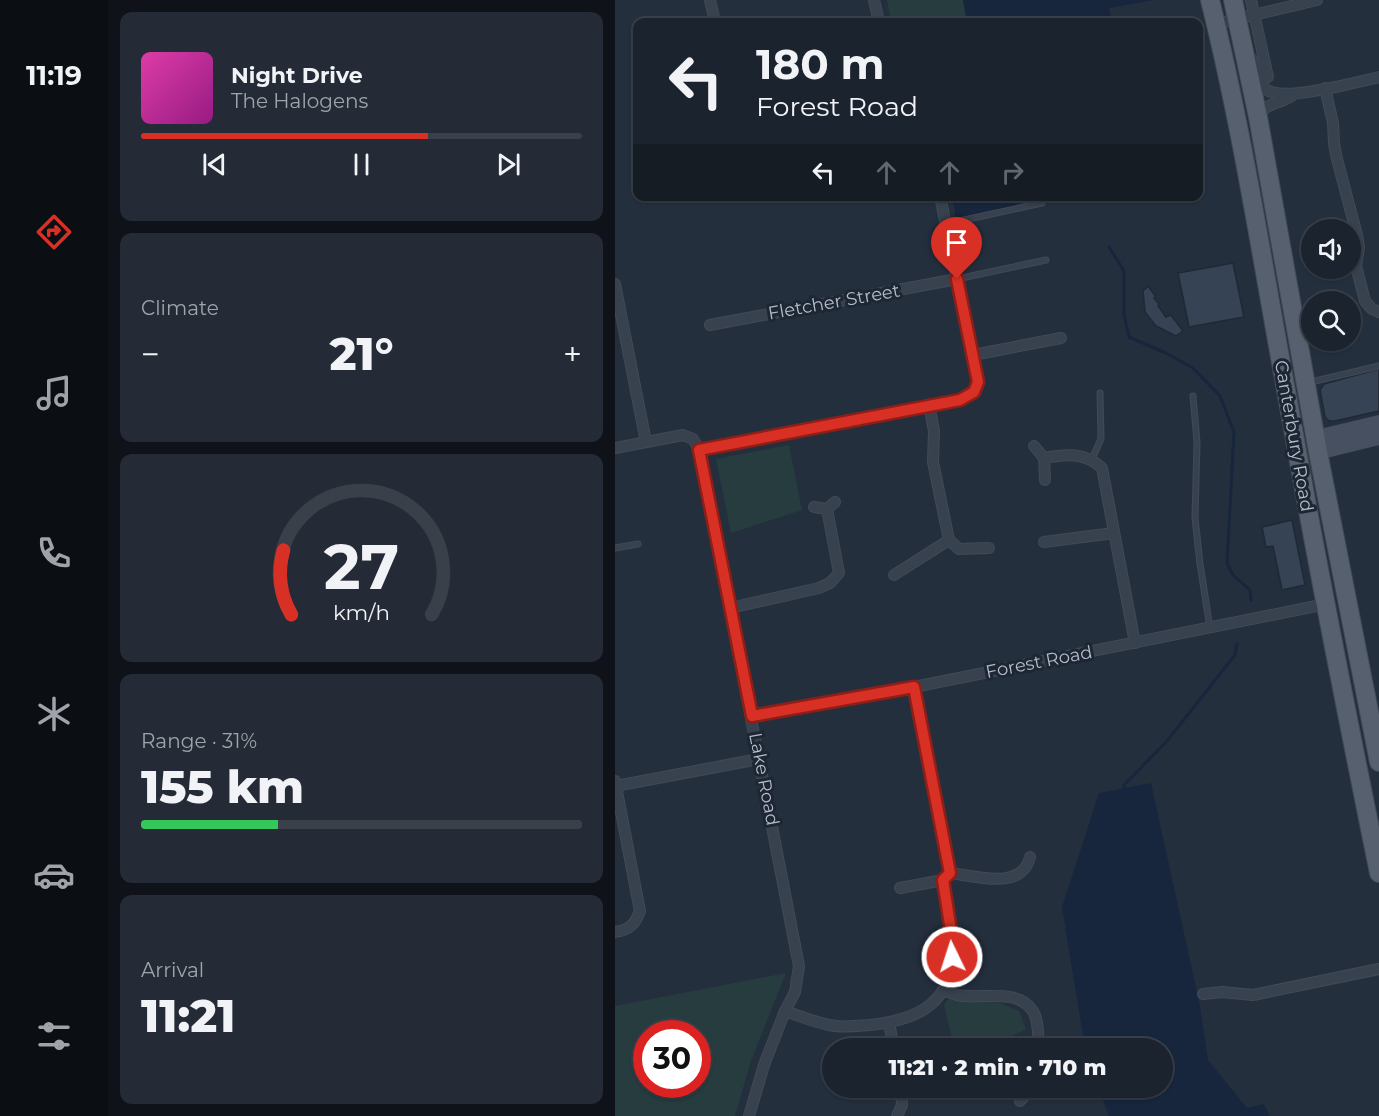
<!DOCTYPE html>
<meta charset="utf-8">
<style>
:root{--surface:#1b232e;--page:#242b36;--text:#f1f3f6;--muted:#a0a4aa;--line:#39404a;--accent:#d93025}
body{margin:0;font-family:Montserrat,sans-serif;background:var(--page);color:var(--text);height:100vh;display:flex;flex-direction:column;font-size:22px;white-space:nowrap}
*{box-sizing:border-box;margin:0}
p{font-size:20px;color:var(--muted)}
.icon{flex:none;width:33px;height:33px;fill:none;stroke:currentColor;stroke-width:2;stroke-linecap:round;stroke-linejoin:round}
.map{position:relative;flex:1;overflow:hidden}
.details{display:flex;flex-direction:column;gap:12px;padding:12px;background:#0f1319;width:507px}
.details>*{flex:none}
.guide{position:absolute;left:18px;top:18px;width:570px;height:183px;border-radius:12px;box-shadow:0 2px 4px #0004,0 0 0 2px var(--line);background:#1b232e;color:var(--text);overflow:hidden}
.controls{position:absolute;left:686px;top:219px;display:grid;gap:12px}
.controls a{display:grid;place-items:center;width:60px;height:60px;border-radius:50%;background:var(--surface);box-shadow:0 2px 4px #0004,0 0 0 2px var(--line);font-size:30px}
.speed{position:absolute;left:18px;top:1020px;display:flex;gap:12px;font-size:30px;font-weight:700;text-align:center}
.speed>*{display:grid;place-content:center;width:78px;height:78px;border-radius:50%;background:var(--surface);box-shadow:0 2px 4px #0004,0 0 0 2px var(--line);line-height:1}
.speed .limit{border:9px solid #d22;background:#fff;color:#111}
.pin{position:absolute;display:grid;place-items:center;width:51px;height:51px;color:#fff;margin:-62px -26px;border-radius:50% 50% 50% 0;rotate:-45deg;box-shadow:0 0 6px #0007}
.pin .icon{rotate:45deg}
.me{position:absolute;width:66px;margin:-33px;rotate:356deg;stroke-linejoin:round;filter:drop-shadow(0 0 4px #0008)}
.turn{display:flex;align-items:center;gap:21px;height:126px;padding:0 24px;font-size:27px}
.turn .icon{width:78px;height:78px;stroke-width:2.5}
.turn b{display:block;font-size:42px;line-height:51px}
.lanes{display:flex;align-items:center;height:57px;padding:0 24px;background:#0003;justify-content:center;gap:30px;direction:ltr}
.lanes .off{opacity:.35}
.big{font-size:45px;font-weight:800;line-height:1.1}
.details .card{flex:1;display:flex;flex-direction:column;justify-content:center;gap:9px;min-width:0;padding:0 21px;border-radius:12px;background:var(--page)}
.details .dial{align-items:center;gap:0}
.dial svg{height:156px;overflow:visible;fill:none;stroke:var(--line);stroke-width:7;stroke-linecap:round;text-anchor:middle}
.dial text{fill:var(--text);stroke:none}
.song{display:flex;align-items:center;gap:18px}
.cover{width:72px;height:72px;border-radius:9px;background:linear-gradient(135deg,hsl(320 70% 55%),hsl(310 70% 35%))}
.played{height:6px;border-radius:3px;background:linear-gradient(90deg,var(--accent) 65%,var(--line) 65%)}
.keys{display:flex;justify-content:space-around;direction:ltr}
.heat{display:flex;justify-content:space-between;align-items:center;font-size:33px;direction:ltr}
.charge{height:9px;border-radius:4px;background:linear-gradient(90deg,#34c759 31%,var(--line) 0)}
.trip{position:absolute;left:207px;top:1038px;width:351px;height:60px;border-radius:30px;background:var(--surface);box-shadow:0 2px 4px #0004,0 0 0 2px var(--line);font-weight:800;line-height:60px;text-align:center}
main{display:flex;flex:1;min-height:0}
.dock{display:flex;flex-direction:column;width:108px;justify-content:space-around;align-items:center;background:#0b0e12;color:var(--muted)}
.dock .icon{width:42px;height:42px}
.dock .current{color:var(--accent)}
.dock b{font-size:27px;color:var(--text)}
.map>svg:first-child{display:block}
</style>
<main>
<nav class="dock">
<b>11:19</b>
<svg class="icon current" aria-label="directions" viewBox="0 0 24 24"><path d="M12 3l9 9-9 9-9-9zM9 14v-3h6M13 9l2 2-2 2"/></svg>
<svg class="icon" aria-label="music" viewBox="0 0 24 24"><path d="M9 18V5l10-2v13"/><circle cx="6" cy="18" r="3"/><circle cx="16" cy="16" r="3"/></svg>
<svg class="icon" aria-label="phone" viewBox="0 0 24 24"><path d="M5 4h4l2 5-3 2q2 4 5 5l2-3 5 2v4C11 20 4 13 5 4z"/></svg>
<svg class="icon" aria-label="climate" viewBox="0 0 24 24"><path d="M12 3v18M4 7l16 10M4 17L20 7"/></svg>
<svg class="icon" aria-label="car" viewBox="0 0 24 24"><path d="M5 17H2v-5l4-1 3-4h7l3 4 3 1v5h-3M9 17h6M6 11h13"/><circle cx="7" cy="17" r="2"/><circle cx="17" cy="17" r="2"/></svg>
<svg class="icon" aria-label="filters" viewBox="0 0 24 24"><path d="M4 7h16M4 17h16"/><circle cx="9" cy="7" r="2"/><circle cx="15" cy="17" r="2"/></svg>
</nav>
<section class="details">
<div class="card">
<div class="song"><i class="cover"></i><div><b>Night Drive</b><p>The Halogens</p></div></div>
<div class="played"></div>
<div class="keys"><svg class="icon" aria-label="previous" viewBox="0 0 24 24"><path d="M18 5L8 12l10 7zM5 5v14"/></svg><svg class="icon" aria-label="pause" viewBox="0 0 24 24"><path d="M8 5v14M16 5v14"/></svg><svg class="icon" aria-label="next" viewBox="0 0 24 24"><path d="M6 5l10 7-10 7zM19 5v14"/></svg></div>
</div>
<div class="card"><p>Climate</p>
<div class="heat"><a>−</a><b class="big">21°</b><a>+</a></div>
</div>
<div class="card dial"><svg viewBox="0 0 100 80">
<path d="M14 69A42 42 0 1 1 86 69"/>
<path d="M14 69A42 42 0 0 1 10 36" stroke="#d93025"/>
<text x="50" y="56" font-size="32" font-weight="700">27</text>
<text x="50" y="72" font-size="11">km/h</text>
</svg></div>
<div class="card"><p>Range · 31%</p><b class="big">155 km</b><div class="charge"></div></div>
<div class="card"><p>Arrival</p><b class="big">11:21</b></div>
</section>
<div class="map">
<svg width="764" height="1116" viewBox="0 0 764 1116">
<rect width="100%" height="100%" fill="#242f3e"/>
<g fill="#263c3f" fill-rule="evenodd">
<path d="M272,0H348L352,22H276Z"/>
<path d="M174,445L187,510L116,533L101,459Z"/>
<path d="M171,973L136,1061L120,1116H0V1006ZM32,1034H82V1084H32Z"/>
<path d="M336,995L348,1000L385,1003L404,1011L411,1029L374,1048H339L329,1005Z"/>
</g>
<g fill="#17263c">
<path d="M348,0H539L494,8L497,22H352Z"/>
<path d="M337,196L446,197L341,218Z"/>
<path d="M536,783L585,1006L593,1060L632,1108L649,1104L655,1116H494L483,1088H548V1048H470L447,907L484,793Z"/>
</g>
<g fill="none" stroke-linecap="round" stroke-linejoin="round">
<g stroke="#17263c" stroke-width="3">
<path d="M494,247L509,271V314L514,337L551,353L578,368L605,396L619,432L612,563L618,575L635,590L636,600"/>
<path d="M509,790V785L552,741L620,655L622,644"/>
</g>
</g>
<g fill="#364354" stroke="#1f2835" stroke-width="1.5">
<path d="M618,263L629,317L574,327L563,273Z"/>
<path d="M533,286L541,297L539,298L544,304L543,306L551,317L556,315L568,331L561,336L541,326L530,312L528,291Z"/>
<path d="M764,369V411L720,421H714L710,417L705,390L709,384Z"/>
<path d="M677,520L690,585L667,590L658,546L651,547L647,527Z"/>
</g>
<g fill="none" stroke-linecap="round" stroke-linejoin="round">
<g stroke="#414a57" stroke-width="7">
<g id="lane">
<path d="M331,224L427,203"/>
<path d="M342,279L431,260"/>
<path d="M692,383L764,366"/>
<path d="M578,396L582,442L580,518L585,564L595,628"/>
<path d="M477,459L486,439L485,393"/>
<path d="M0,548L23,544"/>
</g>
</g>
<g stroke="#414a57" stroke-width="12">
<g id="street">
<path d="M95,0L100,22"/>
<path d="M259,0L264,22"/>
<path d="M636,0L653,77"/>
<path d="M601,24L702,0"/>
<path d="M638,60C642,69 644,85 652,90C669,102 742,82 764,77"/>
<path d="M710,88L718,123L719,144L722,159L742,235L744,248L741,266L750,301L757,309L764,312"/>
<path d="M643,117C650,102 666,104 678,95"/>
<path d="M0,284L31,442"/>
<path d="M95,325L342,279"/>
<path d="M358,355L446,338"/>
<path d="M314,405L319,431L318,462L334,540"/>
<path d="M419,446L429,458L430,480"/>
<path d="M0,448L68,435L78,439L84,450L184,966L180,992L170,1011L149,1065L134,1116"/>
<path d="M84,450L345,400L359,392L363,382L325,196"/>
<path d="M429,458C451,454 470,452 487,468L520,643"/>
<path d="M199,507L212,509L220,502"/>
<path d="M429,542L499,533"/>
<path d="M279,575L334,540L344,549L374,548"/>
<path d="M115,608L204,588L215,583L224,573L212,509"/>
<path d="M137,716L299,687L711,604"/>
<path d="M0,781L25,911C20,924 15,930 0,932"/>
<path d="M0,786L144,759"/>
<path d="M335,873C361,876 407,891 415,857"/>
<path d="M285,888L328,880"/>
<path d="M328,990C333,991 337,994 342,995C365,1000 402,987 418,1011C424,1021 423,1038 424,1048"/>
<path d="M588,994L607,992L638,995L764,969"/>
<path d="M170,1011C184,1016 199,1022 214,1025C228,1028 241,1026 255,1025C291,1021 326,1011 336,971C342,949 333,904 328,880L335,873L299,687"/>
<path d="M274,1023L279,1048"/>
<path d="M405,1101L417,1088"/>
<path d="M282,1116L287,1105L286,1088"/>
</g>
</g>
<g stroke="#414a57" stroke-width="16">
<g id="secondary">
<path d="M701,438L764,423"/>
<path d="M703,452L764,437"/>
</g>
</g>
<g stroke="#414a57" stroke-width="20">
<g id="primary">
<path d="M595,0C628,132 648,267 673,401C701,558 732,716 764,873"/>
<path d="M618,0L643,117L703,452L764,762"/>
</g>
</g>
<use href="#lane" stroke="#38414e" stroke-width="5"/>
<use href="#street" stroke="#38414e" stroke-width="10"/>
<use href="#secondary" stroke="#465061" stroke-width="15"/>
<use href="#primary" stroke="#56606e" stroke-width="18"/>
</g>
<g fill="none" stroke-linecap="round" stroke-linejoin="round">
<g stroke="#8d1f18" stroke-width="15">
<path id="route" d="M337,957L338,944L328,880L335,873L299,687L137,716L84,450L345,400L359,392L363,382L342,279"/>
</g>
<use href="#route" stroke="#d93025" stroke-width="10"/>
</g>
<g text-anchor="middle" stroke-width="6" stroke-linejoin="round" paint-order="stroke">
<g font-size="18" fill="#b4bcc9" stroke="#1d2633">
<text transform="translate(219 302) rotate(-10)" y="6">Fletcher Street</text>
<text transform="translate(679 436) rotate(80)" y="6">Canterbury Road</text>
<text transform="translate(424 662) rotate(-11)" y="6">Forest Road</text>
<text transform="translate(149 779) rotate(79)" y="6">Lake Road</text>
</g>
</g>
</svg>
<div class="controls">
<a><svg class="icon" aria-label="sound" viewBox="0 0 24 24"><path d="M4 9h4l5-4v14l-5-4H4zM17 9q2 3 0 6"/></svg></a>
<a><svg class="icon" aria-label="search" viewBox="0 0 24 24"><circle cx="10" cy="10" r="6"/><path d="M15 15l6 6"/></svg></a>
</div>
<div class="speed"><div class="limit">30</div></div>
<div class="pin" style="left:342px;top:279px;background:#d93025"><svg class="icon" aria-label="arrive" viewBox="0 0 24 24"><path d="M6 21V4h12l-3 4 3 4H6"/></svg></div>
<svg class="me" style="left:337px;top:957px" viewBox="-20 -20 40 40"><circle r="17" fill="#d93025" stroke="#fff" stroke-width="3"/><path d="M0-11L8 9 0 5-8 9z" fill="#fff"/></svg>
<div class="trip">11:21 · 2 min · 710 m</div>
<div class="guide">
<div class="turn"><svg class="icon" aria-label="left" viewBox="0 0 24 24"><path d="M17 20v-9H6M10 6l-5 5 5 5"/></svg><div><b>180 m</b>Forest Road</div></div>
<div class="lanes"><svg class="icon" aria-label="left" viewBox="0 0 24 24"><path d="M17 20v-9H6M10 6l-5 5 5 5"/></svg><svg class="icon off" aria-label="ahead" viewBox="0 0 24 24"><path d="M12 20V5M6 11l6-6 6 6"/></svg><svg class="icon off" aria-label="ahead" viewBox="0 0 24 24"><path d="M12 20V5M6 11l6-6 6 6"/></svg><svg class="icon off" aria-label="right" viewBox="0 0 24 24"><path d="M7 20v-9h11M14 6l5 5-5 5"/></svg></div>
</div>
</div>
</main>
